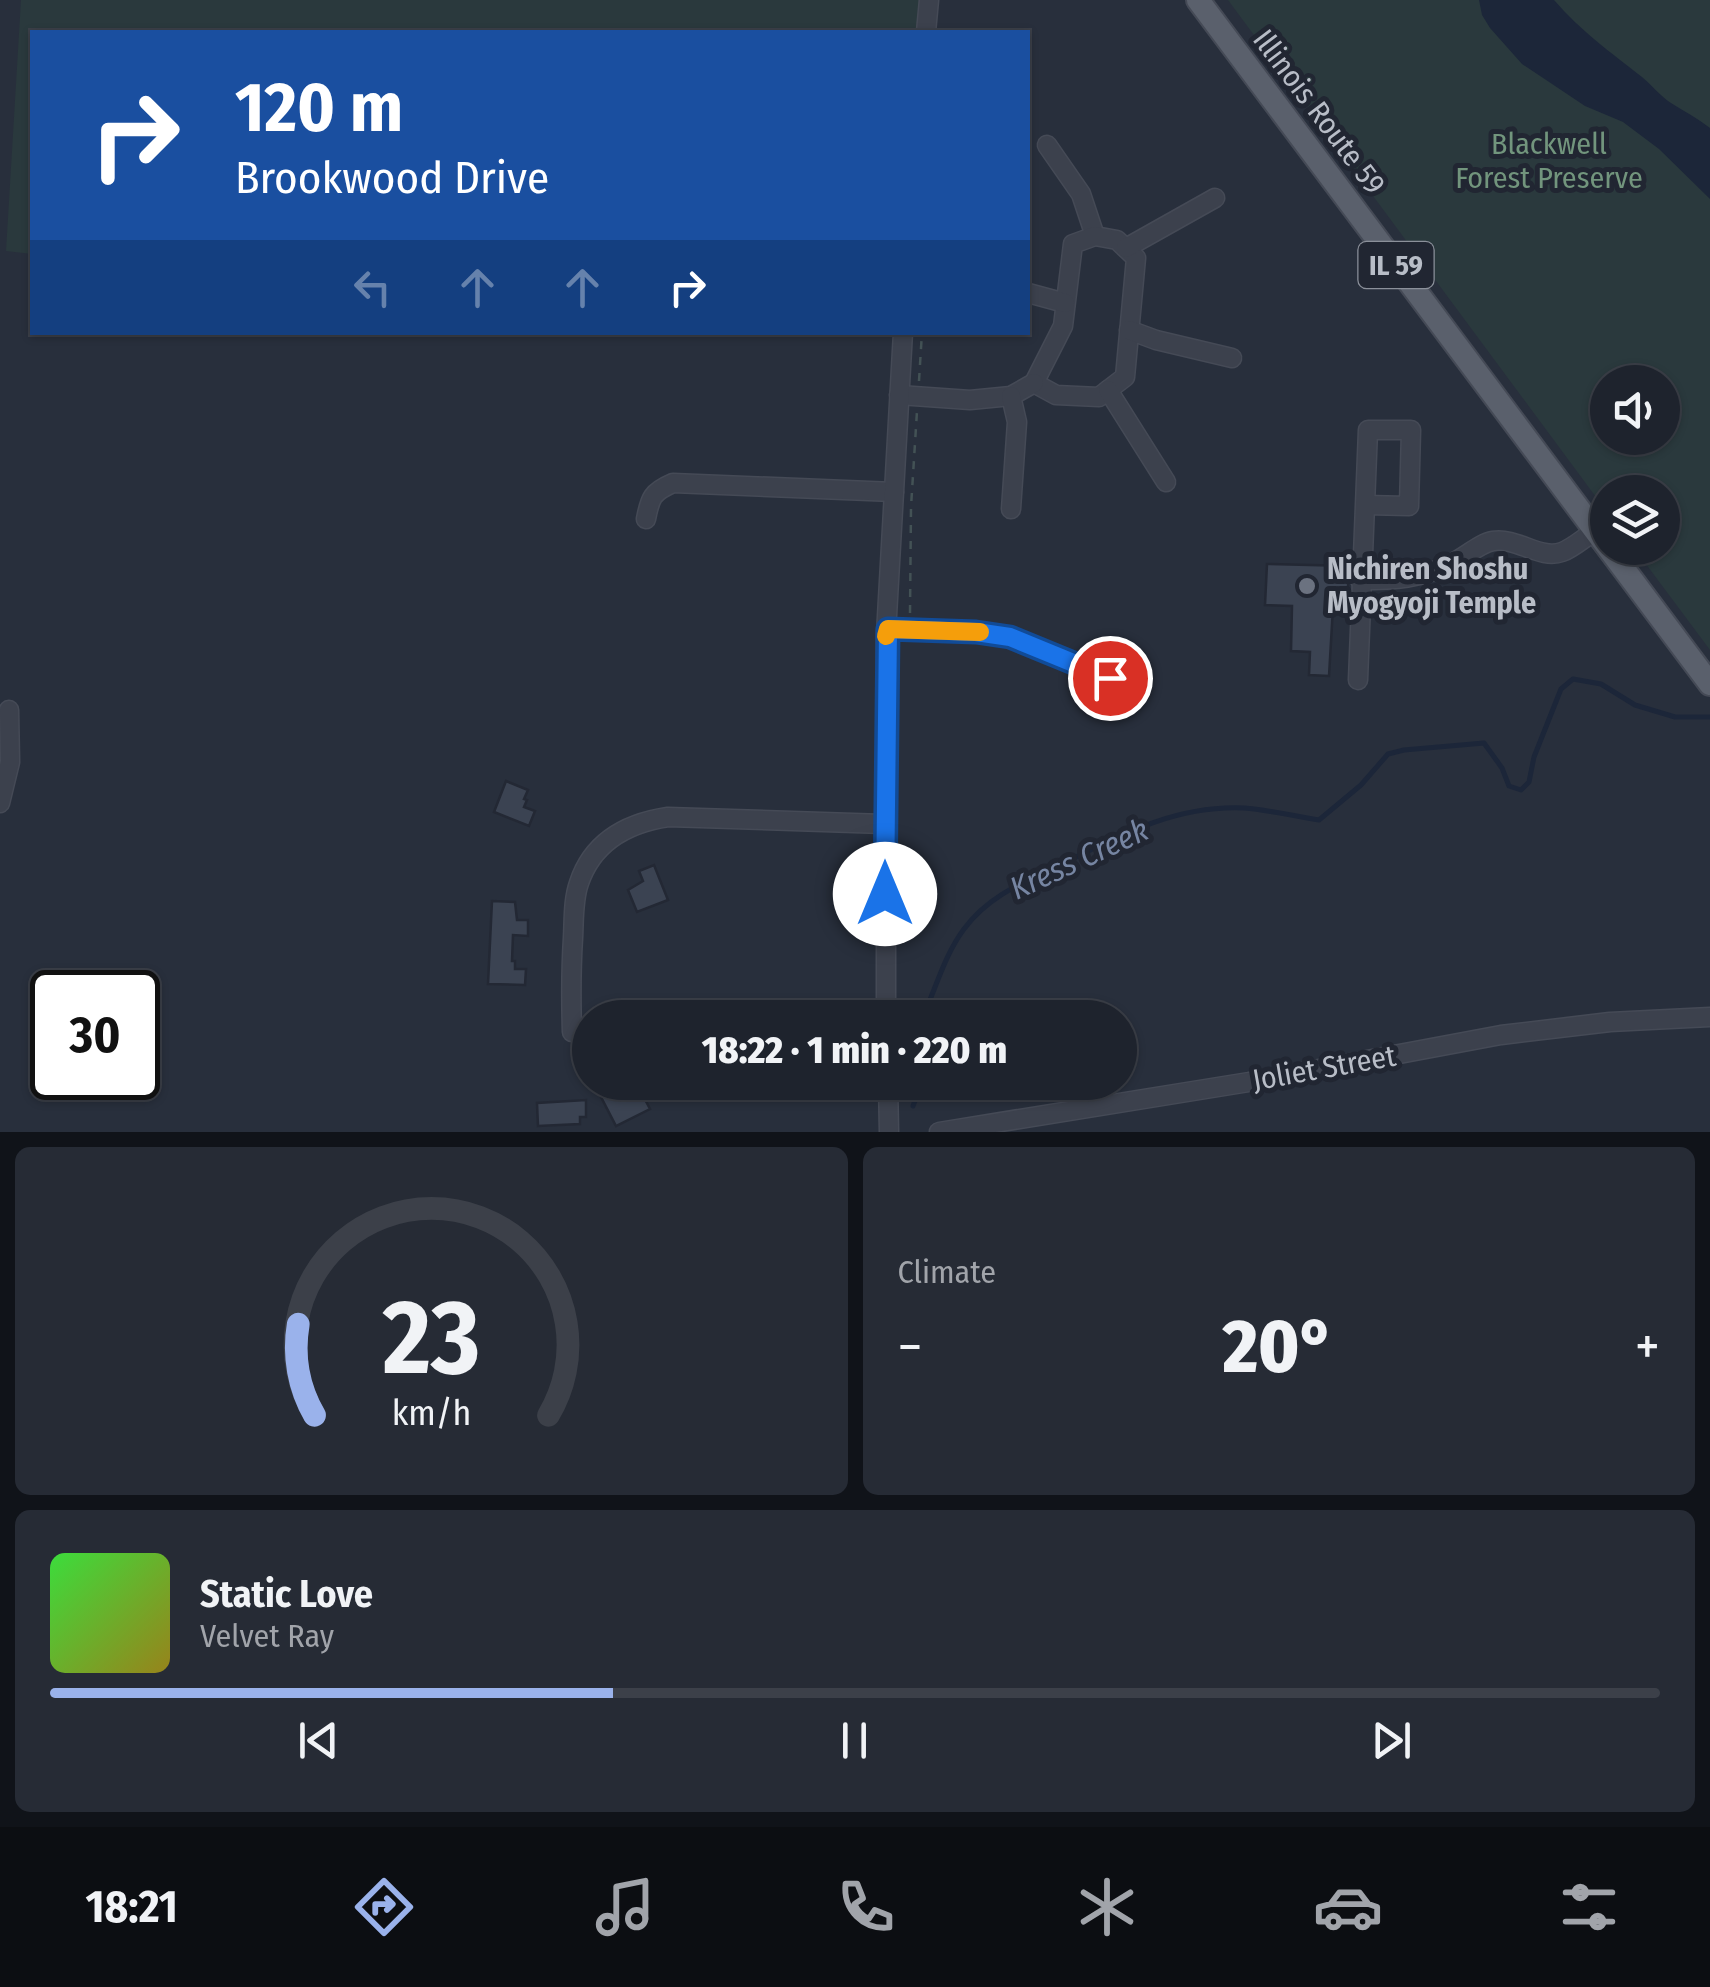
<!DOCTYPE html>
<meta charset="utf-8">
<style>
:root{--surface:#1e232d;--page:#262b35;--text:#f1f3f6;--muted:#a1a4aa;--line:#3c4049;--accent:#9ab2eb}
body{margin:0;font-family:"Fira Sans Condensed",sans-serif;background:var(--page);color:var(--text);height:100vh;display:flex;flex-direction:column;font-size:38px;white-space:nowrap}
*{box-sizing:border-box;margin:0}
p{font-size:32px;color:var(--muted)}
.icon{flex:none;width:55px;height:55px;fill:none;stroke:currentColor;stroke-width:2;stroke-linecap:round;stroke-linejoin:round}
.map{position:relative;height:1132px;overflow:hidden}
.drawer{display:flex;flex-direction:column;gap:15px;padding:15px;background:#101319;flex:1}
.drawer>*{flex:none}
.top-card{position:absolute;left:30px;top:30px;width:1000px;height:305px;border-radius:0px;box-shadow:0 2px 8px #0004,0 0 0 2px var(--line);background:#1a4fa0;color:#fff;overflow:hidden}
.buttons{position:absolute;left:1590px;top:365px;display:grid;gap:20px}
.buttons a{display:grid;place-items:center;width:90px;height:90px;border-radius:50%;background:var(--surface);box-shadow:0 2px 8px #0004,0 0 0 2px var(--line);font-size:50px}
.speed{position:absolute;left:30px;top:970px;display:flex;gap:20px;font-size:50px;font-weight:700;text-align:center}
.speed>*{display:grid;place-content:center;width:130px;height:130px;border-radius:50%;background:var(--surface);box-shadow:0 2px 8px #0004,0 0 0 2px var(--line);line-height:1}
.speed .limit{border:5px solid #111;border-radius:15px;background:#fff;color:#111}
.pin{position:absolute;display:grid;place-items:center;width:85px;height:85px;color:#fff;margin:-42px;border:5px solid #fff;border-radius:50%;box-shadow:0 2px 10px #0007}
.me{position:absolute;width:110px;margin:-55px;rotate:0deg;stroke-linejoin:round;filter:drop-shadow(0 0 8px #0008)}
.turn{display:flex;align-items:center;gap:35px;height:210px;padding:0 40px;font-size:45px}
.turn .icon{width:130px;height:130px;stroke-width:2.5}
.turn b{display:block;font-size:70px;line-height:85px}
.lanes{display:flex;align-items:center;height:95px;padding:0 40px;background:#0003;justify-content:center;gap:50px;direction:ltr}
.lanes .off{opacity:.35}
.big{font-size:75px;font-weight:800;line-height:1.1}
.drawer .widget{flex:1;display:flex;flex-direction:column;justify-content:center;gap:15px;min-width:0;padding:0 35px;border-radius:15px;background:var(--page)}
.drawer .dial{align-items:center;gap:0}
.dial svg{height:260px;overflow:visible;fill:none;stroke:var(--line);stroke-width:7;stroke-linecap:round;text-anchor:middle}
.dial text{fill:var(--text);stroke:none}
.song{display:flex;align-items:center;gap:30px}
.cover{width:120px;height:120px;border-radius:15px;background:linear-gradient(135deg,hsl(120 70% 55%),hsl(50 70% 35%))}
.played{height:10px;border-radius:5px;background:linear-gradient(90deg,var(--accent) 35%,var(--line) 35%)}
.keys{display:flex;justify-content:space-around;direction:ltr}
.heat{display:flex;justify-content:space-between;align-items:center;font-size:55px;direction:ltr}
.drawer .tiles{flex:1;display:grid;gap:15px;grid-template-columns:1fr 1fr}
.widget:last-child{grid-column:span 2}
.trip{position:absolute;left:572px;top:1000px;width:565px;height:100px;border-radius:50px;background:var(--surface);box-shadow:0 2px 8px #0004,0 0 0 2px var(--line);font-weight:800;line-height:100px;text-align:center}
.dock{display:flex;height:160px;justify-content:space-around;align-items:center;background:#0c0e12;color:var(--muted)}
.dock .icon{width:70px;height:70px}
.dock .current{color:var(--accent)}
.dock b{font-size:45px;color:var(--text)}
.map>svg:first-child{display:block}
</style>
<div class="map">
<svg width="1710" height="1132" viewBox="0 0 1710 1132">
<rect width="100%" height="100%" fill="#282f3c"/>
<g fill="#2a393d" fill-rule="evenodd">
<path d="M21,0H922L919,32H32V254L6,251Z"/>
<path d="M1228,0H1710V650L1634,548H1662V492H1608L1607,512ZM1608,382H1662V438H1608Z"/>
</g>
<path fill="#1c2639" d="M1479,0H1554C1582,32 1609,51 1642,77C1652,85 1660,96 1671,103C1684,111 1697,118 1710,128V199L1659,149L1623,122L1585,106L1522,64L1490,28L1482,15Z"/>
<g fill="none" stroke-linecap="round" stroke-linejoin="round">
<g stroke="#1c2639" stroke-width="5">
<path d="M925,1018V1012C937,984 946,953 964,929C990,894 1027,881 1064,863C1122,834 1177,805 1244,808C1269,810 1294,816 1319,820L1361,785L1388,754L1404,750L1484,743L1502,768L1509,786L1521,790L1529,782L1534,757L1561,689L1573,679L1601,684L1635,705L1675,717H1710"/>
<path d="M913,1106L922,1082"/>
</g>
</g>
<g fill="#3b4352" stroke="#232834" stroke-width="2.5">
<path d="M1267,564L1349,566L1347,608L1333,607L1329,676L1309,675L1310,652L1291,651L1292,606L1265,605Z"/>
<path d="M506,781L528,790L524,799L527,800L524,807L535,811L529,826L494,812Z"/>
<path d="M654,865L668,900L637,912L628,890L643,881L639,871Z"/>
<path d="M492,901L515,902L517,920H528V936L513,935L512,961H515V969H526L525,985L488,984Z"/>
<path d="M616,1087L621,1097L639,1088L650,1109L616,1126L600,1095Z"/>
<path d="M586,1100V1117H580V1124L538,1126L537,1103Z"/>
</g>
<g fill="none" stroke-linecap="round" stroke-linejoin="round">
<g stroke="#454a56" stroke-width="21">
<g id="minor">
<path d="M926,32L929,0"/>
<path d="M1047,145L1081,194L1095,236"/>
<path d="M1095,236L1117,240L1136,258L1125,377L1099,397L1056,395L1034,383L1063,326L1073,244Z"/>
<path d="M1126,248L1215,198"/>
<path d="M1028,293L1065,303"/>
<path d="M1129,330L1156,340L1232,358"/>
<path d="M1108,390L1166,482"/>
<path d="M899,395L970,400L1011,396L1034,383"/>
<path d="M1011,509L1017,422L1011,396"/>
<path d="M646,519C650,498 652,492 673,483L894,492"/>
<path d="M1360,580C1393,580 1422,579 1452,563C1465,557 1480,543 1493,541C1517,537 1540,560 1562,552C1573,548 1585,537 1595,531"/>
<path d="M888,629L976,632L998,635L1026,643L1090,671L1130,686"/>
<path d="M1358,680L1368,430H1411L1409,506L1365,505"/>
<path d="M0,803L10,762L9,710"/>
<path d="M886,1018V634L903,332"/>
<path d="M572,1032C571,1000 571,969 573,938C574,920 573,900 579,883C593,841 628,823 668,817L884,824"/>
<path d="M888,1082L889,1132"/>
<path d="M939,1132L1249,1082L1501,1035L1610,1022L1710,1017"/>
</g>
</g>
<g stroke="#454a56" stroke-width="26">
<path id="major" d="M1198,0L1710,684"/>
</g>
<g stroke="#435255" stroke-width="2.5" stroke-dasharray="8 8" stroke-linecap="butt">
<path d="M919,381L922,332"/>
<path d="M910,613L911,507L917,411"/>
</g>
<use href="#minor" stroke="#3c414d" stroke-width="18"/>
<use href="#major" stroke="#5a606c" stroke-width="22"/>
</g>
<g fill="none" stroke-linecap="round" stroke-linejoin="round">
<g stroke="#114b97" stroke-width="25">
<path id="route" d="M885,894L888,629L976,632L1010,637L1110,678"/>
</g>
<use href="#route" stroke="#1a73e8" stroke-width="18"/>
<path stroke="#f59e0b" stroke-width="18" d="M886,636L888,629L980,632"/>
</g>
<circle fill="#6b7280" stroke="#212632" stroke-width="4" cx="1307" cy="586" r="10"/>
<g text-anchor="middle" stroke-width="10" stroke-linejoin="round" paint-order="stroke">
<rect fill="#212632" stroke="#8b909a" stroke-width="2.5" x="1358.5" y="242" width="75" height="46" rx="8"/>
<g font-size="28" font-weight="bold" fill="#b8bdc7">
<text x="1396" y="275">IL 59</text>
</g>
<g font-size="30" fill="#b8bdc7" stroke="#212632">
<text transform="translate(1319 112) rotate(53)" y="10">Illinois Route 59</text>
<text transform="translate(1324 1068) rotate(-10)" y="10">Joliet Street</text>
</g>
<g font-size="30" fill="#72957d" stroke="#212632">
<text x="1549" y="154">Blackwell<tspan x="1549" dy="34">Forest Preserve</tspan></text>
</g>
<g font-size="30" font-weight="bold" fill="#b8bdc7" stroke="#212632" text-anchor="start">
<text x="1327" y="579">Nichiren Shoshu<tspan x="1327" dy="34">Myogyoji Temple</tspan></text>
</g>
<g font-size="32" font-style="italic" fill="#7685a2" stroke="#212632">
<text transform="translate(1079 859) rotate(-25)" y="11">Kress Creek</text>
</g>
</g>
</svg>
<div class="buttons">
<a><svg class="icon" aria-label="sound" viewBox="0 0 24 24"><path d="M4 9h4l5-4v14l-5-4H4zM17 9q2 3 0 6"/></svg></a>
<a><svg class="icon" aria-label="layers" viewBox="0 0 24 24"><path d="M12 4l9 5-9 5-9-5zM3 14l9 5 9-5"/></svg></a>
</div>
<div class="speed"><div class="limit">30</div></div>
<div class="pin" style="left:1110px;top:678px;background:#d93025"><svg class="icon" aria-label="arrive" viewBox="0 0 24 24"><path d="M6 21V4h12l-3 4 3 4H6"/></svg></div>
<svg class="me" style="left:885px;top:894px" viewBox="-20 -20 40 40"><circle r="19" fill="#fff"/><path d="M0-13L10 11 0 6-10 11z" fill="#1a73e8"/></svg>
<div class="trip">18:22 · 1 min · 220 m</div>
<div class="top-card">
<div class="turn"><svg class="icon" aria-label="right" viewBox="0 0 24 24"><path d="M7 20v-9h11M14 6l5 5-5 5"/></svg><div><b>120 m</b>Brookwood Drive</div></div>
<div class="lanes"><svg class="icon off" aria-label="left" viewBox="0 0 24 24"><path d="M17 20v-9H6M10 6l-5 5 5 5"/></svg><svg class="icon off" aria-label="ahead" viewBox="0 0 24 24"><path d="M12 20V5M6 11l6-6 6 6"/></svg><svg class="icon off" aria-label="ahead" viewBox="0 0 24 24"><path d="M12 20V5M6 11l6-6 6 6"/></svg><svg class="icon" aria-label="right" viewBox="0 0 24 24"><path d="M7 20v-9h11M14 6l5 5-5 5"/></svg></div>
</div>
</div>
<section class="drawer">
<div class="tiles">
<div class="widget dial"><svg viewBox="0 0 100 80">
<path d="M14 69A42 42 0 1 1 86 69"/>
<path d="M14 69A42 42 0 0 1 9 41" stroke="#9ab2eb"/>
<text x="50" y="56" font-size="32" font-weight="700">23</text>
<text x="50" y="72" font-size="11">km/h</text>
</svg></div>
<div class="widget"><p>Climate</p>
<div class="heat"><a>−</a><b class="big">20°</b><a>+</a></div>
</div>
<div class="widget">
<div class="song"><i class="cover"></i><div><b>Static Love</b><p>Velvet Ray</p></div></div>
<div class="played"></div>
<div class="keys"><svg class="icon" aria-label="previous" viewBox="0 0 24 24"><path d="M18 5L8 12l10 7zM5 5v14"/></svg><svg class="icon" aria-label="pause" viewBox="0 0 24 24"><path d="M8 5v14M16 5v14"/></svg><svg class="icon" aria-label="next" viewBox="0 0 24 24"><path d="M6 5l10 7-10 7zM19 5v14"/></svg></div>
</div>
</div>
</section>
<nav class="dock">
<b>18:21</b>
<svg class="icon current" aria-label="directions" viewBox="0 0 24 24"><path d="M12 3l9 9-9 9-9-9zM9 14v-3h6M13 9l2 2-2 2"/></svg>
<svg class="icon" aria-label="music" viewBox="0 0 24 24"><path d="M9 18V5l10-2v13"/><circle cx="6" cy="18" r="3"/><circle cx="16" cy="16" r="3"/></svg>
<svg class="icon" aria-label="phone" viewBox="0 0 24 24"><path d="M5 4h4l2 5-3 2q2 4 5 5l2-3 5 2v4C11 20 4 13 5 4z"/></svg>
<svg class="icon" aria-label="climate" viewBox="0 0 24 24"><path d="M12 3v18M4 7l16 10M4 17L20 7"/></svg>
<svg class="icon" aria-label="car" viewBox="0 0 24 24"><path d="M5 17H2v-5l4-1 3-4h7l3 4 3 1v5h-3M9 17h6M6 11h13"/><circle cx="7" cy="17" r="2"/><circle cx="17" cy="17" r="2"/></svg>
<svg class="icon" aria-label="filters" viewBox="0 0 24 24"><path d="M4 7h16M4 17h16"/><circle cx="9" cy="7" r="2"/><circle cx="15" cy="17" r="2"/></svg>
</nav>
